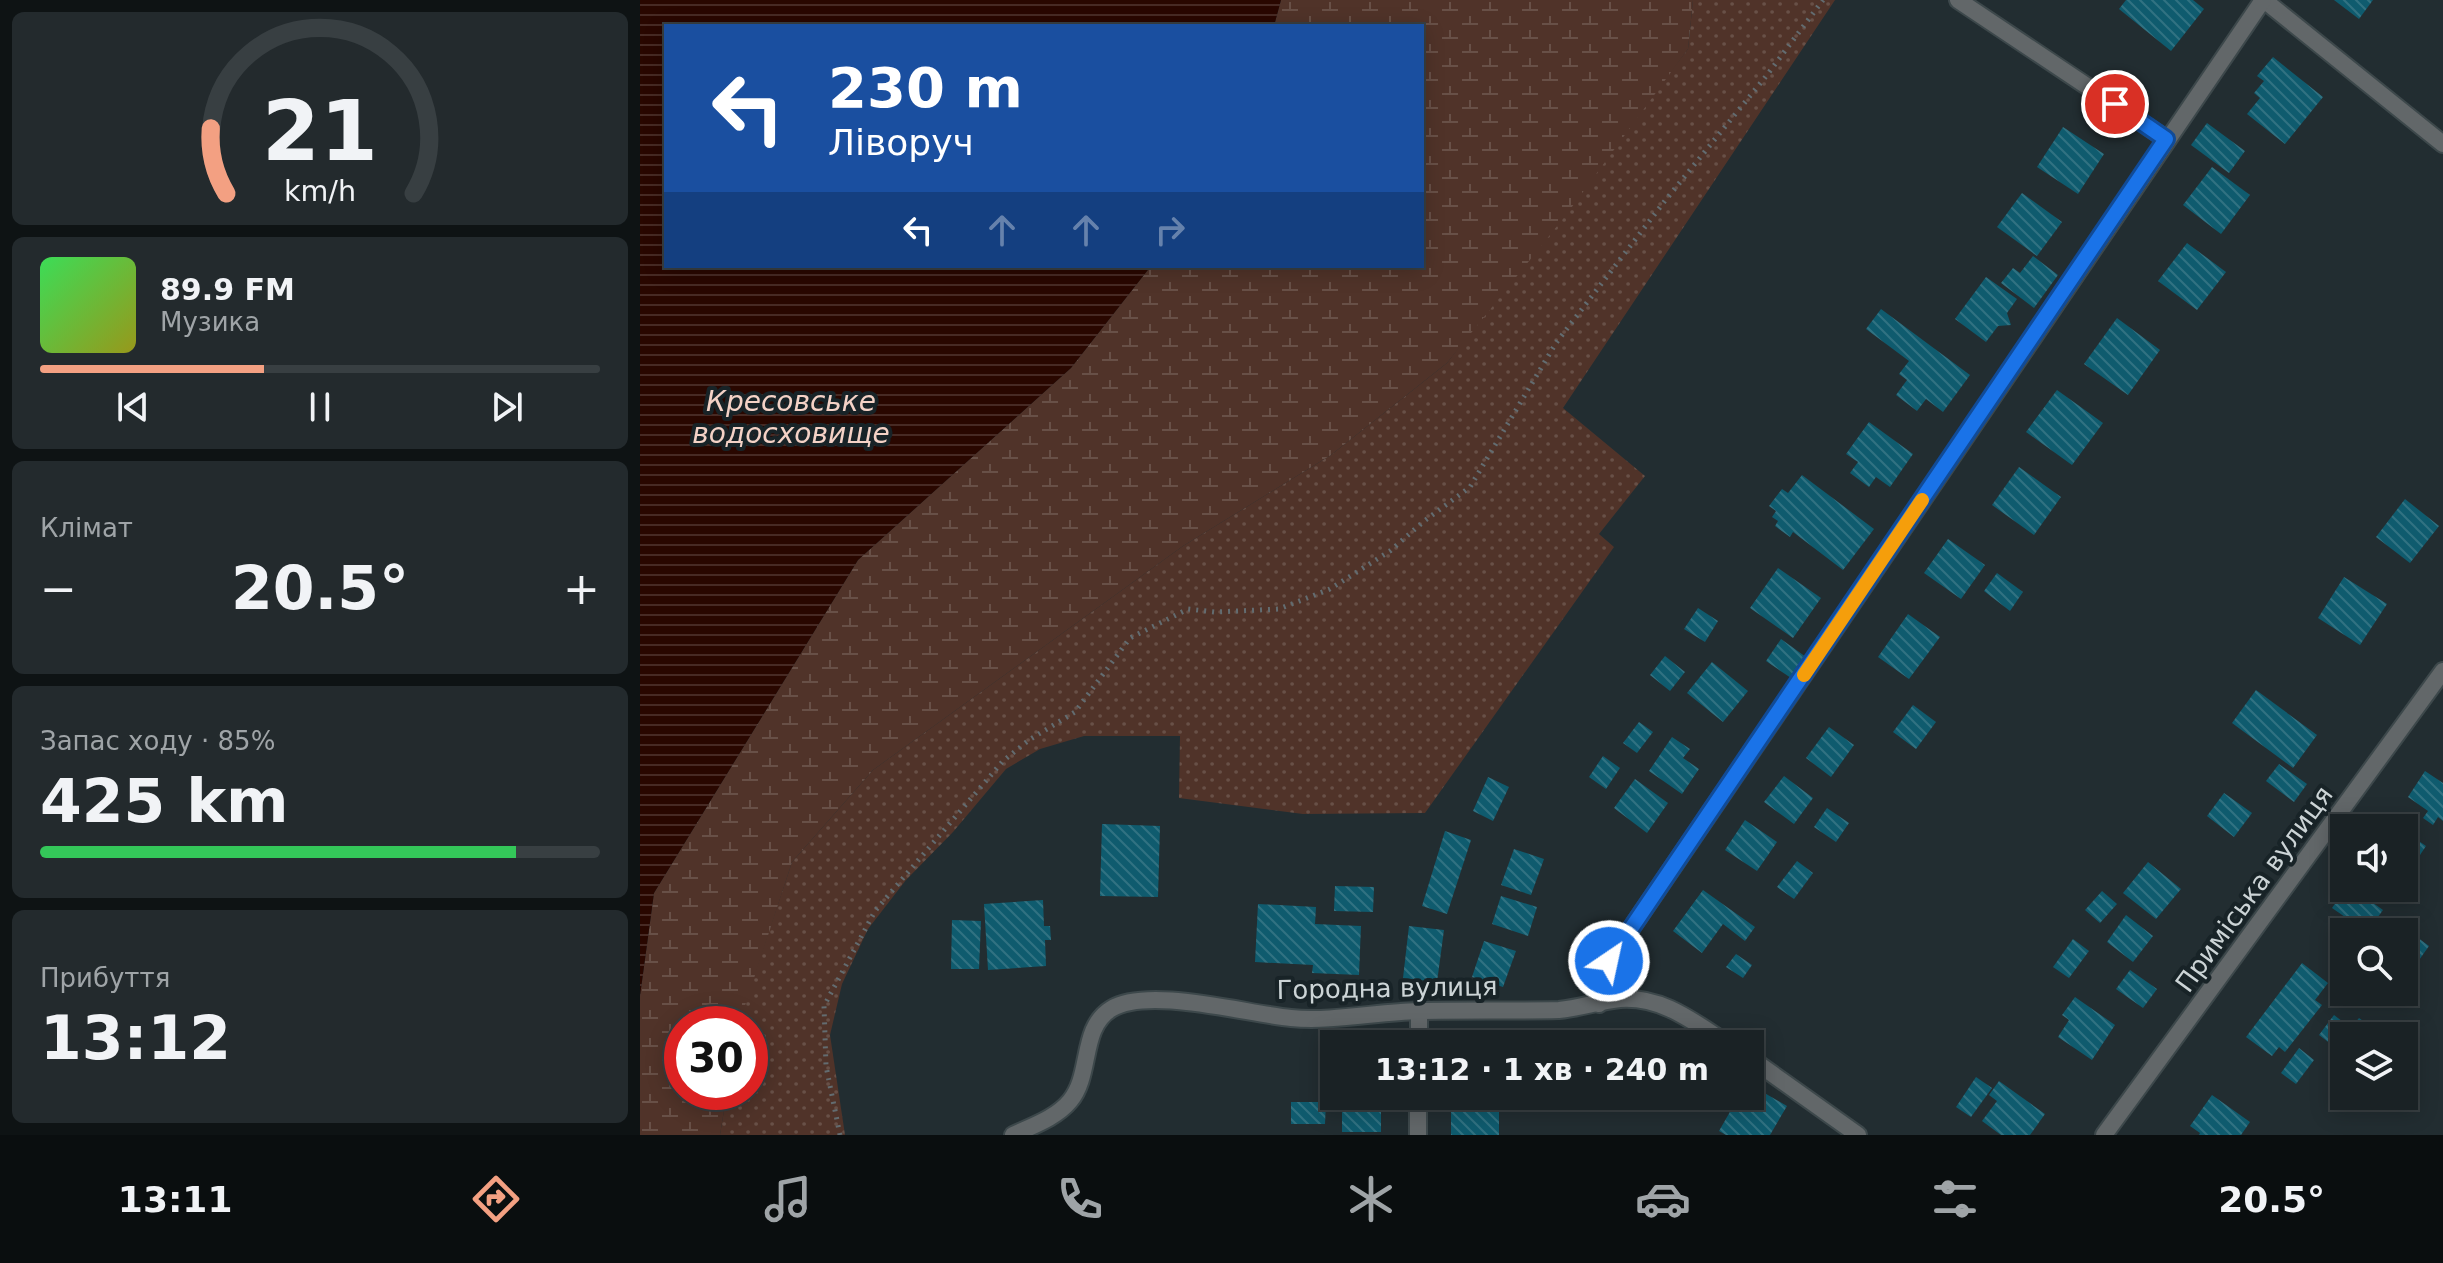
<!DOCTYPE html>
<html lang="uk">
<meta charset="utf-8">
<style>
:root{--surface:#1a2225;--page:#232a2d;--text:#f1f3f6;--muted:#9fa4a7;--line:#383f42;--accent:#f3a082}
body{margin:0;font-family:"DejaVu Sans",sans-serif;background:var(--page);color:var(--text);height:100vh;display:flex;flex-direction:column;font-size:30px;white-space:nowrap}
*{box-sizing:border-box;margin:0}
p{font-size:26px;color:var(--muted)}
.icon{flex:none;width:44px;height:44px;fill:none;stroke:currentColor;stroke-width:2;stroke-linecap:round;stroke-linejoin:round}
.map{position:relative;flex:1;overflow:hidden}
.drawer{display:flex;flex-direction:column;gap:12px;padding:12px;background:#0e1314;width:640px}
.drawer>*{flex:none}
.top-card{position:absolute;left:24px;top:24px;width:760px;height:244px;border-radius:0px;box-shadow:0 4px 20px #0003,0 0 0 2px var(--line);background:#1a4fa0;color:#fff;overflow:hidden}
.buttons{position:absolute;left:1690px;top:814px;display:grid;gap:16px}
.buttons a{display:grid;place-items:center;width:88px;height:88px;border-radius:0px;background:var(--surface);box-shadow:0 4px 20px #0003,0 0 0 2px var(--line);font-size:40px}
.speed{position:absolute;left:24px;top:1006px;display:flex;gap:16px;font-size:40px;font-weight:700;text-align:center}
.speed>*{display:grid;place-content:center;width:104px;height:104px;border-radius:50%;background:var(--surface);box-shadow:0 4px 20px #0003,0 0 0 2px var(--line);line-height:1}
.speed .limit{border:12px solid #d22;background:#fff;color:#111}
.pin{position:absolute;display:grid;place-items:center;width:68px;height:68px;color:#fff;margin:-34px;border:4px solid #fff;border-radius:50%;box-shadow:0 2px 8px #0007}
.me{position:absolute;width:88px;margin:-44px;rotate:34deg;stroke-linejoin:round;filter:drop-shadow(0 0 6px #0008)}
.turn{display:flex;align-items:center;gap:28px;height:168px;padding:0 32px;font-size:36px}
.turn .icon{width:104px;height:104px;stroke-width:2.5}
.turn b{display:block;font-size:56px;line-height:68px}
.lanes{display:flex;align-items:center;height:76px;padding:0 32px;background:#0003;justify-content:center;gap:40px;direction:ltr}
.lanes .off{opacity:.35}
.big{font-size:60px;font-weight:700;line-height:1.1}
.drawer .card{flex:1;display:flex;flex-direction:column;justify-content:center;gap:12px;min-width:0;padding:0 28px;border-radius:12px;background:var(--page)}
.drawer .dial{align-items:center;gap:0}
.dial svg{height:208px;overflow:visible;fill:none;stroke:var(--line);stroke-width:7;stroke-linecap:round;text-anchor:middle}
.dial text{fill:var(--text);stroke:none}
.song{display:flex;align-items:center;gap:24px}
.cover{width:96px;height:96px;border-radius:12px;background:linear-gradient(135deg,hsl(130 70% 55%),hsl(60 70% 35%))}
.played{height:8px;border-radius:4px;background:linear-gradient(90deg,var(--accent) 40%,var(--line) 40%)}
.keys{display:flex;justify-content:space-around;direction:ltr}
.heat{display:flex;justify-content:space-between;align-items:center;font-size:44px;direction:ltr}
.charge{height:12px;border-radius:6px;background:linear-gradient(90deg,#34c759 85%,var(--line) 0)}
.trip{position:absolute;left:680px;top:1030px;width:444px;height:80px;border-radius:0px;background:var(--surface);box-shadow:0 4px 20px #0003,0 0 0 2px var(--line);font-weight:700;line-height:80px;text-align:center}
.tab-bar{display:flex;height:128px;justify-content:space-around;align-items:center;background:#0a0e0f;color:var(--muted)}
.tab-bar .icon{width:56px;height:56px}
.tab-bar .selected{color:var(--accent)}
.tab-bar b{font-size:36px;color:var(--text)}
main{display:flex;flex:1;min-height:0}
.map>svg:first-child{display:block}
</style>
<main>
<section class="drawer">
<div class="card dial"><svg viewBox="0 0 100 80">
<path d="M14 69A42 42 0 1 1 86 69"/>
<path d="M14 69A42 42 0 0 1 8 44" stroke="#f3a082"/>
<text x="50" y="56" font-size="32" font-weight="700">21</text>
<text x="50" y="72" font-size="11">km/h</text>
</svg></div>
<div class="card">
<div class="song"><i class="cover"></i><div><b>89.9 FM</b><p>Музика</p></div></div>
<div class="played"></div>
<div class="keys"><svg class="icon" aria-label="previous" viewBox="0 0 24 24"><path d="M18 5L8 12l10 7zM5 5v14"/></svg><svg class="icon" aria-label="pause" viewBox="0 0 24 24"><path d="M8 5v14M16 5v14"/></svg><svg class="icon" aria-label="next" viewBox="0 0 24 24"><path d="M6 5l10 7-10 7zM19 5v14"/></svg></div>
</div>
<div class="card"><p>Клімат</p>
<div class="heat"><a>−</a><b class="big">20.5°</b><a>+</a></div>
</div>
<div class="card"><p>Запас ходу · 85%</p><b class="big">425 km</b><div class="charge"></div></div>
<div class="card"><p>Прибуття</p><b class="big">13:12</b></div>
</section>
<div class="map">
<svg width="1803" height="1135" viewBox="0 0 1803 1135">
<defs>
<pattern id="grass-dots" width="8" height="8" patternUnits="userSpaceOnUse" patternTransform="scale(2)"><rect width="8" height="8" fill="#503329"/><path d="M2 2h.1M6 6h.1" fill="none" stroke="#685047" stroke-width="1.8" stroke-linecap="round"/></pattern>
<pattern id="wetland-marsh" width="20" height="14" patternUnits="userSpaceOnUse" patternTransform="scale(2)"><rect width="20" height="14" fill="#503329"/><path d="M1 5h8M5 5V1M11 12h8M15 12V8" fill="none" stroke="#685047"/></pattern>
<pattern id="water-rules" width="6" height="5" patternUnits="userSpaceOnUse" patternTransform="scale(2)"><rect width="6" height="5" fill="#290700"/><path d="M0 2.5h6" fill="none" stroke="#472a24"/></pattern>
<pattern id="building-back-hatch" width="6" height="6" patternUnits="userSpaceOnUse" patternTransform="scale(2)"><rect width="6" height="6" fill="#0f5b6e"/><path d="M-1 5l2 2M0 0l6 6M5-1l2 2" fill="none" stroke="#317282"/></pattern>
</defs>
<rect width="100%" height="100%" fill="#222d31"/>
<path fill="url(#grass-dots)" d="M1053,0H1195L923,408L1005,476L959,534L974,547L785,813L663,814L539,798L540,736H444L400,749L366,769L313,832L266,880L228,929L202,984L190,1035L205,1135H80L87,1092H110V1024H99L100,1018L152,862L233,770L543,546L691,455L807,363L1048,49Z"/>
<path fill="url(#wetland-marsh)" d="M641,0H1053L1048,49L926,215L807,363L691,455L543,546L233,770L152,862L99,1024H42V1092H87L80,1135H0V996L14,893L218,560L431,368L511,266H782V26H634Z"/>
<path fill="url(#water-rules)" d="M0,0H641L634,26H26V266H511L431,368L218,560L14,893L0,996Z"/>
<g fill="url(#building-back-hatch)">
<path d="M1486,0H1553L1564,9L1531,51L1479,9Z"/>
<path d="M1694,0H1733L1719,19Z"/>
<path d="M1633,57L1683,97L1645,144L1607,114L1620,98L1614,93L1624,81L1617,76Z"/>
<path d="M1567,123L1605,151L1589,173L1551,145Z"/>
<path d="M1423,127L1464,154L1438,194L1397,167Z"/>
<path d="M1572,167L1610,195L1581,234L1543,205Z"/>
<path d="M1382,193L1422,222L1397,256L1357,227Z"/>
<path d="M1547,243L1586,272L1557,310L1518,281Z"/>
<path d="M1393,256L1418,275L1394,308L1361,283L1373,268L1380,273Z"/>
<path d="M1346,277L1377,299L1367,313L1371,325L1358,326L1346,342L1315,319Z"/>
<path d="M1241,309L1330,375L1303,412L1286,399L1277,411L1256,395L1267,380L1259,374L1269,361L1226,329Z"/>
<path d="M1477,318L1520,350L1488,395L1444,364Z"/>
<path d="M1417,390L1463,423L1432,465L1386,432Z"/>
<path d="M1229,422L1273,454L1250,487L1236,477L1229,487L1210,473L1218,462L1206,454Z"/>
<path d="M1379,467L1421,497L1394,535L1352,505Z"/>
<path d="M1162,475L1234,529L1203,570L1153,532L1150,537L1135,526L1138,521L1132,517L1136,511L1129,506L1142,489L1148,493Z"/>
<path d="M1765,499L1799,526L1770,563L1736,537Z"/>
<path d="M1308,539L1345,565L1321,599L1284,573Z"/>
<path d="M1138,568L1181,598L1153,638L1110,608Z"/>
<path d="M1357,573L1383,592L1370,611L1344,591Z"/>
<path d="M1704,577L1747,604L1720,645L1678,618Z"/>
<path d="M1058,608L1078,621L1065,642L1044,629Z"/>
<path d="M1268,614L1300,637L1269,679L1238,657Z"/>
<path d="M1141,639L1166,657L1151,678L1126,661Z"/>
<path d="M1025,656L1045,672L1030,691L1010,675Z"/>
<path d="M1072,662L1108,691L1083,722L1047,693Z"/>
<path d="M1616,690L1677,735L1653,768L1592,723Z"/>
<path d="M1273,705L1296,722L1276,749L1253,732Z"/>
<path d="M999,722L1013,732L997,753L983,743Z"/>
<path d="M1189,727L1214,745L1191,777L1166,758Z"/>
<path d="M1032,737L1050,749L1043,758L1059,769L1042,794L1009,771Z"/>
<path d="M963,756L980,768L966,789L949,777Z"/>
<path d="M1639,764L1667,784L1654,802L1626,781Z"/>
<path d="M1785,771L1803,783V821L1798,817L1793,825L1783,818L1788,811L1768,797Z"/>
<path d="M1144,776L1173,798L1154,824L1124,802Z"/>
<path d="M848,777L869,787L853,821L833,811Z"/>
<path d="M995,779L1028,803L1007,833L974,808Z"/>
<path d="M1584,793L1612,813L1594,837L1567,816Z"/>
<path d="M1187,808L1209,823L1196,842L1174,827Z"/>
<path d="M1105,820L1137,842L1117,871L1085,850Z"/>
<path d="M462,824L520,826L518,897L460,896Z"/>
<path d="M805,831L831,840L807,914L782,906Z"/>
<path d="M1764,831L1786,846L1764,879Z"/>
<path d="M874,849L904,859L891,895L861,885Z"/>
<path d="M1157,861L1173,873L1154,899L1137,887Z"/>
<path d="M1508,862L1541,889L1516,919L1483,893Z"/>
<path d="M695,886L734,887L733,912L694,911Z"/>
<path d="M1706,888H1712L1743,910L1727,932L1692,908Z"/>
<path d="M1063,890L1115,927L1105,941L1083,924L1062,953L1033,931Z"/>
<path d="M1462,891L1477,904L1460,923L1445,910Z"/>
<path d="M861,896L897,907L888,936L852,924Z"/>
<path d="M403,900L404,926H410L411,940H405L406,966L348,970L344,904Z"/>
<path d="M618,904L676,907L675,924L721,926L719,975L672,973L673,965L615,962Z"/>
<path d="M1486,915L1513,936L1493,962L1467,942Z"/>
<path d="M1750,917L1789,946L1772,970L1764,964V932H1738Z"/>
<path d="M312,920L341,921L339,969H311Z"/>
<path d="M769,926L804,930L797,982L763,978Z"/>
<path d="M1433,939L1449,951L1429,978L1413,967Z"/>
<path d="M844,941L876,951L863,987L832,977Z"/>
<path d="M1096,954L1112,965L1103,978L1086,967Z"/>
<path d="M1662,963L1688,983L1675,1000L1682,1005L1645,1052L1639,1047L1632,1056L1606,1037Z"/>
<path d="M1490,970L1517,989L1503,1008L1476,989Z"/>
<path d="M1435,997L1475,1025L1452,1060L1418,1037L1429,1020L1422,1015Z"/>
<path d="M1694,1015L1711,1028L1719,1018L1738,1032L1735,1036H1704V1054L1679,1035Z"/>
<path d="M904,1031H929L928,1044H904Z"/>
<rect x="814" y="1040" width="40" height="4"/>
<path d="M1659,1048L1674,1060L1656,1084L1641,1073Z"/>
<path d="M1336,1077L1352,1088L1331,1117L1316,1107Z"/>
<path d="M1359,1081L1405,1114L1390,1135H1361L1342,1121L1357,1101L1349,1095Z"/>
<path d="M1121,1091L1147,1106L1130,1135H1086L1079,1131L1095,1103L1110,1111Z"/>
<path d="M1572,1095L1610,1122L1601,1135H1559L1560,1133L1550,1126Z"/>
<rect x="702" y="1100" width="39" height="32"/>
<path d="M651,1102H686L685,1124H651Z"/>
<rect x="811" y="1105" width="48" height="30"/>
</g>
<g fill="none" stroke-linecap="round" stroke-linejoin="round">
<g stroke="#3d484b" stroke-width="20">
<g id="service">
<path d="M1318,0L1526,139"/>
<path d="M1624,0L1803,144"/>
</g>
</g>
<g stroke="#3d484b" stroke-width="20">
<g id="minor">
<path d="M959,1004L963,980L969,961L1623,0"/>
<path d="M779,1044V1011"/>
<path d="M1110,1058L1218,1135"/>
<path d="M373,1135C392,1126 416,1118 430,1101C452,1075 440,1028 471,1009C508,986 607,1014 651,1018C691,1022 738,1012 778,1011C825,1010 872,1011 919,1010C940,1008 960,1001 980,999C1022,996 1054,1022 1088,1044"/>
<path d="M778,1135V1096"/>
<path d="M1464,1135L1803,671"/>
</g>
</g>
<path stroke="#636c70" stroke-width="5" stroke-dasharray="2 6" stroke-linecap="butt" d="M200,1135L186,1066L184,1006L235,911L363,761L389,740L435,712L490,638L548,609L575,612L639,609L690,589L750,551L783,522L830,487L916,343L1024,202L1127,75L1183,0"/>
<use href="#service" stroke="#626769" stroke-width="16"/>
<use href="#minor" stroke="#626769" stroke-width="16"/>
</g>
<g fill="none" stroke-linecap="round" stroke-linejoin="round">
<g stroke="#114b97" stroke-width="20">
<path id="route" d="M969,961L1526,139L1475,104"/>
</g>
<use href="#route" stroke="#1a73e8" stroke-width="14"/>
<path stroke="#f59e0b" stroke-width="14" d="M1164,675L1282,500"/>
</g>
<g text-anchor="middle" stroke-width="8" stroke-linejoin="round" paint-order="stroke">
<g font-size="26" fill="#ccd4d6" stroke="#182327">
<text transform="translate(1614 889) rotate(-54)" y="9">Приміська вулиця</text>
<text transform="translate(747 988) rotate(-1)" y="9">Городна вулиця</text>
</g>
<g font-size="28" font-style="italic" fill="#f4d2c6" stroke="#182327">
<text x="151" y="411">Кресовське<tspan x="151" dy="32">водосховище</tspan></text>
</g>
</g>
</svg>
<div class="buttons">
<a><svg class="icon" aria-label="sound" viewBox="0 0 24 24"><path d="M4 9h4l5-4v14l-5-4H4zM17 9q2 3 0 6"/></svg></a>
<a><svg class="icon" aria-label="search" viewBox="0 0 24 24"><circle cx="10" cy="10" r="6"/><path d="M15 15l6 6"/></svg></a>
<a><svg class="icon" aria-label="layers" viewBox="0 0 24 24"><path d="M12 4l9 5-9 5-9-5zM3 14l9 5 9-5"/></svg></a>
</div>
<div class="speed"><div class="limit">30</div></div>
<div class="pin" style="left:1475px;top:104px;background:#d93025"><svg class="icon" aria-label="arrive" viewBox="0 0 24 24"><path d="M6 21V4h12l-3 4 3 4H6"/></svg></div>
<svg class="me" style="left:969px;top:961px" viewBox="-20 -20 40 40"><circle r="17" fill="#1a73e8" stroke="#fff" stroke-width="3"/><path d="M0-11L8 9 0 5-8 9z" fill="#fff"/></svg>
<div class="trip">13:12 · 1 хв · 240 m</div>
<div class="top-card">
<div class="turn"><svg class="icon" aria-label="left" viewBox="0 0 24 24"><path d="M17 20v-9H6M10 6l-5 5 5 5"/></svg><div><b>230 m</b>Ліворуч</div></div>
<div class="lanes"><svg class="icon" aria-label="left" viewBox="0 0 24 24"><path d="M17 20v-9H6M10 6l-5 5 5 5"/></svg><svg class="icon off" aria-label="ahead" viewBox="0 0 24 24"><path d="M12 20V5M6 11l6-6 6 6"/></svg><svg class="icon off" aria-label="ahead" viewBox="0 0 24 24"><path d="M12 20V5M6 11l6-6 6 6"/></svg><svg class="icon off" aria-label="right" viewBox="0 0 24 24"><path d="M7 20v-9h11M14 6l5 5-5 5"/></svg></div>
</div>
</div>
</main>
<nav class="tab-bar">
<b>13:11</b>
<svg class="icon selected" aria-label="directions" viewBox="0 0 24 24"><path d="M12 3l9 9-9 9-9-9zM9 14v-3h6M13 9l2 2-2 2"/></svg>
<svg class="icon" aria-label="music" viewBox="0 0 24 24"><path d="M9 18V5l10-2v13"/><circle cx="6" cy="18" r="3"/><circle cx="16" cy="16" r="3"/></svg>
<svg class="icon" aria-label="phone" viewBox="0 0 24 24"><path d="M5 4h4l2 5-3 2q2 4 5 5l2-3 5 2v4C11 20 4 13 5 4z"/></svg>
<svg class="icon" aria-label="climate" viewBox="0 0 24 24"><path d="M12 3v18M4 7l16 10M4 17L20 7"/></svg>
<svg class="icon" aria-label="car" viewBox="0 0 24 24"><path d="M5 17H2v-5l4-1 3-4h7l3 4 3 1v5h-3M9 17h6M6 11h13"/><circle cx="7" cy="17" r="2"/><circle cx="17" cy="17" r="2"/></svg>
<svg class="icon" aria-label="filters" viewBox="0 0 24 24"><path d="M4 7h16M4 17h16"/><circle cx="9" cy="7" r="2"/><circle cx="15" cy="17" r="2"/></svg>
<b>20.5°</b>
</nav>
